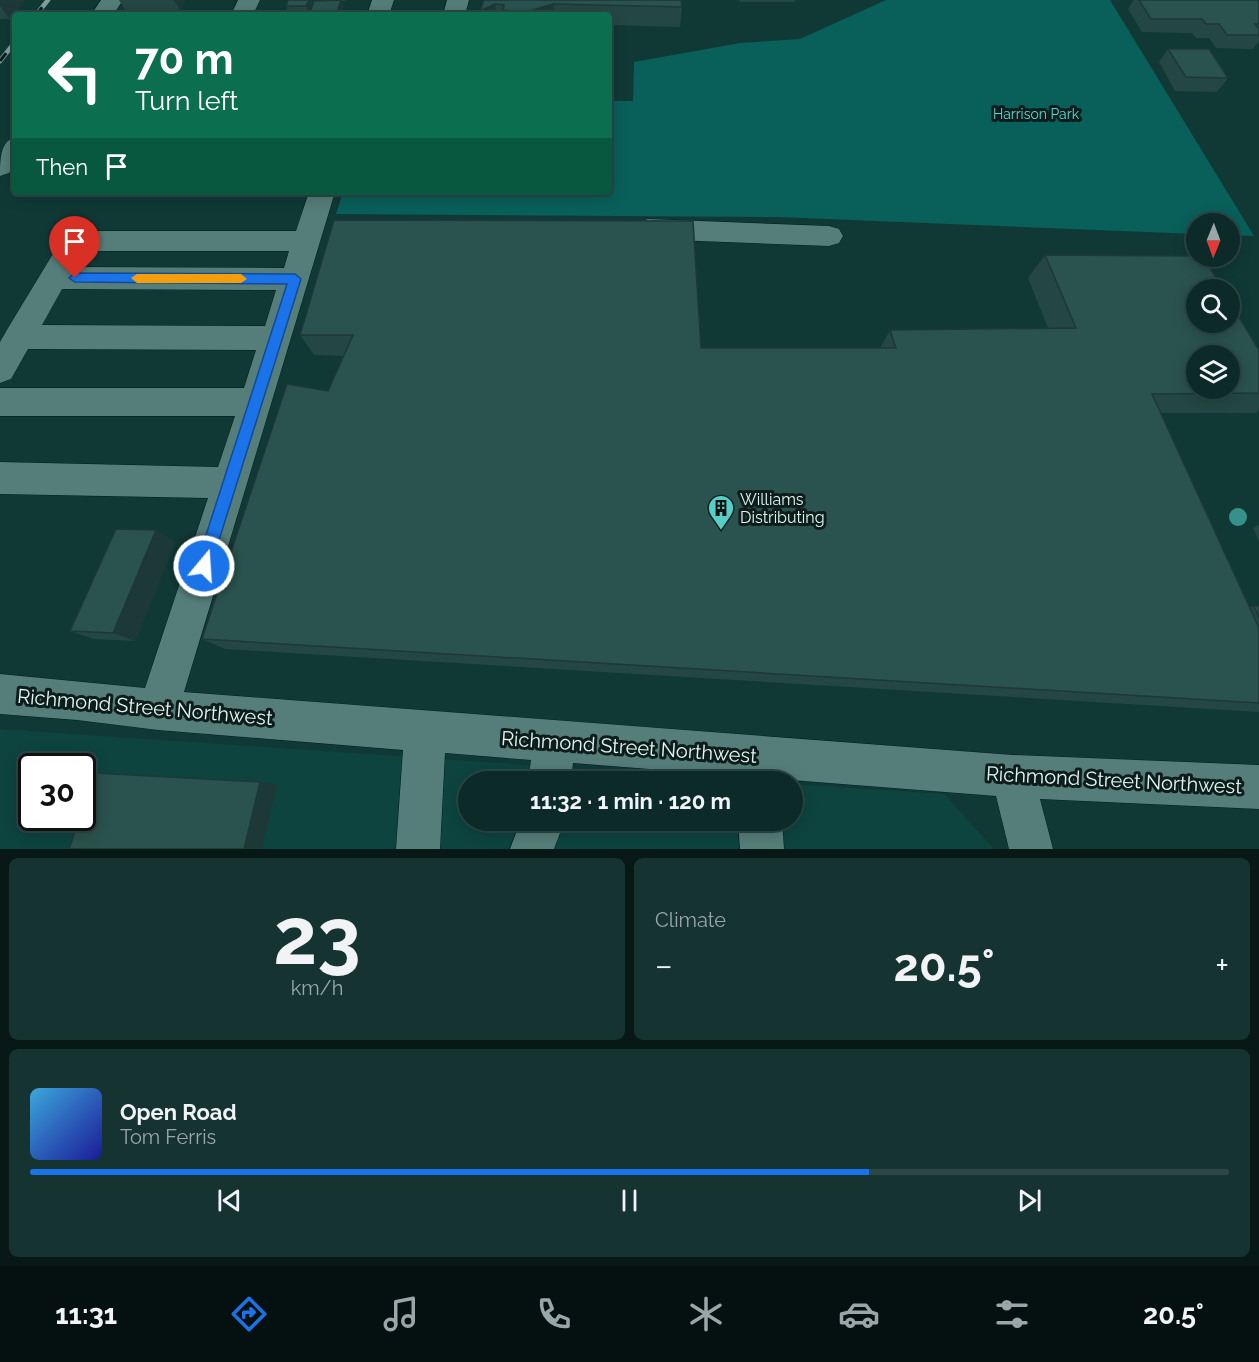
<!DOCTYPE html>
<meta charset="utf-8">
<style>
:root{--surface:#0c2b28;--page:#153330;--text:#f1f3f6;--muted:#9aa7a8;--line:#2c4745;--accent:#1a73e8}
body{margin:0;font-family:Raleway,sans-serif;background:var(--page);color:var(--text);height:100vh;display:flex;flex-direction:column;font-size:22px;white-space:nowrap}
*{box-sizing:border-box;margin:0}
p{font-size:20px;color:var(--muted)}
.icon{flex:none;width:33px;height:33px;fill:none;stroke:currentColor;stroke-width:2;stroke-linecap:round;stroke-linejoin:round}
.map{position:relative;height:849px;overflow:hidden}
.drawer{display:flex;flex-direction:column;gap:9px;padding:9px;background:#071816;flex:1}
.drawer>*{flex:none}
.banner{position:absolute;left:12px;top:12px;width:600px;height:183px;border-radius:6px;box-shadow:0 3px 15px #0003,0 0 0 2px var(--line);background:#0b6e4f;color:#fff;overflow:hidden}
.needle{width:39px;rotate:181deg}
.buttons{position:absolute;left:1186px;top:213px;display:grid;gap:12px}
.buttons a{display:grid;place-items:center;width:54px;height:54px;border-radius:50%;background:var(--surface);box-shadow:0 3px 15px #0003,0 0 0 2px var(--line);font-size:30px}
.speed{position:absolute;left:18px;top:753px;display:flex;gap:12px;font-size:30px;font-weight:700;text-align:center}
.speed>*{display:grid;place-content:center;width:78px;height:78px;border-radius:50%;background:var(--surface);box-shadow:0 3px 15px #0003,0 0 0 2px var(--line);line-height:1}
.speed .limit{border:3px solid #111;border-radius:9px;background:#fff;color:#111}
.pin{position:absolute;display:grid;place-items:center;width:51px;height:51px;color:#fff;margin:-62px -26px;border-radius:50% 50% 50% 0;rotate:-45deg;box-shadow:0 0 6px #0007}
.pin .icon{rotate:45deg}
.me{position:absolute;width:66px;margin:-33px;rotate:18deg;stroke-linejoin:round;filter:drop-shadow(0 0 4px #0008)}
.turn{display:flex;align-items:center;gap:21px;height:126px;padding:0 24px;font-size:27px}
.turn .icon{width:78px;height:78px;stroke-width:2.5}
.turn b{display:block;font-size:42px;line-height:51px}
.then{display:flex;align-items:center;height:57px;padding:0 24px;background:#0003;gap:12px;font-size:22px}
.big{font-size:45px;font-weight:700;line-height:1.1}
.drawer .card{flex:1;display:flex;flex-direction:column;justify-content:center;gap:9px;min-width:0;padding:0 21px;border-radius:9px;background:var(--page)}
.drawer .dial{align-items:center;gap:0}
.dial b{font-size:78px;line-height:1}
.song{display:flex;align-items:center;gap:18px}
.cover{width:72px;height:72px;border-radius:9px;background:linear-gradient(135deg,hsl(200 70% 55%),hsl(240 70% 35%))}
.played{height:6px;border-radius:3px;background:linear-gradient(90deg,var(--accent) 70%,var(--line) 70%)}
.keys{display:flex;justify-content:space-around;direction:ltr}
.heat{display:flex;justify-content:space-between;align-items:center;font-size:33px;direction:ltr}
.drawer .tiles{flex:1;display:grid;gap:9px;grid-template-columns:1fr 1fr}
.card:last-child{grid-column:span 2}
.trip{position:absolute;left:458px;top:771px;width:345px;height:60px;border-radius:30px;background:var(--surface);box-shadow:0 3px 15px #0003,0 0 0 2px var(--line);font-weight:700;line-height:60px;text-align:center}
.dock{display:flex;height:96px;justify-content:space-around;align-items:center;background:#051110;color:var(--muted)}
.dock .icon{width:42px;height:42px}
.dock .current{color:var(--accent)}
.dock b{font-size:27px;color:var(--text)}
.map>svg:first-child{display:block}
</style>
<div class="map">
<svg width="1259" height="849" viewBox="0 0 1259 849">
<rect width="100%" height="100%" fill="#103936"/>
<path fill="#0d4440" fill-rule="evenodd" d="M0,729L761,781L468,782V820H792V784L944,794L994,849H0ZM32,766H82V818H32Z"/>
<path fill="#095f5a" d="M886,0H1110L1254,236L1230,235V224H1197V234L778,217L336,214L343,192H609V101H633L634,62L740,43L800,39Z"/>
<g fill="none" stroke-linecap="round" stroke-linejoin="round">
<g stroke="#011f1d" stroke-width="1">
<g id="minor">
<path d="M101,0H123L113,15H91Z"/>
<path d="M238,0H260L253,15H231Z"/>
<path d="M372,0H394L389,15H367Z"/>
<path d="M447,0H469L465,15H443Z"/>
<path d="M15,137V164L9,173L0,176C0,159 0,142 15,137Z"/>
<path d="M309,192H335L184,692L1013,755L1259,765V809L1040,799L1053,849H1009L996,796L573,763L571,782H528L531,760L445,753L440,849H396L403,750L158,730L77,720L0,714V674L145,688L208,498L0,494V462L218,467L235,416H0V388H244L256,350L28,349L11,379L0,383V342L8,328L65,234L75,231H296ZM83,251H289L284,268L74,267ZM62,289L276,290L265,326L42,325Z"/>
<path d="M648,219L829,226L839,229L843,236L839,243L829,246L648,239L638,236L634,229L638,222Z"/>
<path d="M521,820H565L554,849H510Z"/>
<path d="M738,820H782L784,849H740Z"/>
</g>
</g>
<use href="#minor" fill="#557d79" fill-rule="evenodd"/>
<g stroke="#81a09d" stroke-width="4.5">
<g id="rail">
<path d="M36,15L48,0"/>
<path d="M0,61L15,42"/>
</g>
</g>
<use href="#rail" stroke="#0d1d1c" stroke-width="3" stroke-dasharray="10" stroke-linecap="butt"/>
</g>
<circle fill="#35928b" cx="1238" cy="517" r="9"/>
<g fill="#244743">
<path d="M0,0H25L10,19H0Z"/>
<path d="M119,0H185L180,10H125Z"/>
<path d="M288,0H346L345,1H341L344,7L329,1L311,0L313,4L309,13H288L286,6Z"/>
<path d="M484,0L682,7L680,27L609,25V15H481L480,11Z"/>
<path d="M739,0H795V2H740Z"/>
<path d="M1134,0H1259V41L1253,49L1216,48L1209,38H1196L1192,33L1142,32L1128,9Z"/>
<path d="M1168,49L1228,78L1217,92L1175,91L1159,62Z"/>
<path d="M334,220L701,348H880L890,330L1048,328L1028,278L1045,255L1259,350V410L1256,413H1161L1250,607L1254,606H1259V712L225,649L202,639L328,391L344,356L314,355L300,335Z"/>
<path d="M1259,525V541L1253,528Z"/>
<path d="M156,530L175,542L135,641L94,639L70,631Z"/>
</g>
<g fill="#1d3937">
<path d="M0,0H25L10,19L0,6Z"/>
<path d="M174,0H185L180,10Z"/>
<path d="M309,0H311L313,4L309,13L306,6Z"/>
<path d="M341,0L344,7L341,15H336Z"/>
<path d="M495,4L497,15H481L480,11Z"/>
<path d="M553,4L554,15H526V12Z"/>
<path d="M156,530L175,542L135,641L113,633Z"/>
<path d="M260,782L277,784L262,849H244Z"/>
</g>
<g fill="#2a524e" stroke="#1d3937" stroke-width="1.5" fill-rule="evenodd">
<path d="M288,0H309L306,6H286Z"/>
<path d="M341,0L336,15H309L314,1Z"/>
<path d="M484,0H681L682,7L553,4L526,12L503,10L504,5L495,4L480,11Z"/>
<path d="M1139,0H1259V24H1255L1259,29V35H1227L1219,24H1206L1202,19H1151Z"/>
<path d="M1168,49H1209L1228,78L1186,77Z"/>
<path d="M334,220L693,221L701,348H896L890,330L1076,328L1045,255L1203,256L1223,290H1197V322H1230V302L1259,350V393L1152,394L1259,628V703L202,639L287,384L328,391L353,335H300ZM1197,356H1230V388H1197Z"/>
<path d="M116,529L156,530L113,633L70,631Z"/>
<path d="M1254,606H1259V618Z"/>
<path d="M95,773L260,782L244,849H69L80,818H82V811Z"/>
</g>
<path fill="#1a73e8" stroke="#114b97" stroke-width="1.5" d="M75,273L295,274L301,279L209,572L204,574L198,572L196,566L287,284L75,282L69,278Z"/>
<path fill="#f59e0b" d="M137,274H241L247,279L241,283H137L131,278Z"/>
<defs>
<g id="building-pin" transform="scale(1.35)"><path d="M0 17L-7.5 6A9.5 9.5 0 1 1 7.5 6Z" fill="#55cec5" stroke="#0d1d1c"/><path d="M-4-6H4V6H1V3H-1V6H-4ZM-2.5-4.3h1.7v1.8h-1.7ZM.8-4.3h1.7v1.8H.8ZM-2.5-1h1.7V.8h-1.7ZM.8-1h1.7V.8H.8Z" fill="#111"/></g>
</defs>
<g fill-rule="evenodd">
<use href="#building-pin" x="721" y="508"/>
</g>
<g text-anchor="middle" stroke-width="6" stroke-linejoin="round" paint-order="stroke">
<g font-size="14" fill="#53dbd1" stroke="#0d1d1c">
<text x="1036" y="119">Harrison Park</text>
</g>
<g font-size="16" fill="#e0f5f3" stroke="#0d1d1c" text-anchor="start">
<text x="740" y="505">Williams<tspan x="740" dy="18">Distributing</tspan></text>
</g>
<g font-size="20" fill="#e0f5f3" stroke="#0d1d1c">
<text transform="translate(145 707) rotate(5)" y="7">Richmond Street Northwest</text>
<text transform="translate(629 747) rotate(4)" y="7">Richmond Street Northwest</text>
<text transform="translate(1114 780) rotate(3)" y="7">Richmond Street Northwest</text>
</g>
</g>
</svg>
<div class="buttons">
<a><svg class="needle" viewBox="-14 -14 28 28"><path d="M0-13l5 13h-10z" fill="#e53935"/><path d="M0 13l5-13h-10z" fill="#9aa7a8"/></svg></a>
<a><svg class="icon" aria-label="search" viewBox="0 0 24 24"><circle cx="10" cy="10" r="6"/><path d="M15 15l6 6"/></svg></a>
<a><svg class="icon" aria-label="layers" viewBox="0 0 24 24"><path d="M12 4l9 5-9 5-9-5zM3 14l9 5 9-5"/></svg></a>
</div>
<div class="speed"><div class="limit">30</div></div>
<div class="pin" style="left:75px;top:278px;background:#d93025"><svg class="icon" aria-label="arrive" viewBox="0 0 24 24"><path d="M6 21V4h12l-3 4 3 4H6"/></svg></div>
<svg class="me" style="left:204px;top:566px" viewBox="-20 -20 40 40"><circle r="17" fill="#1a73e8" stroke="#fff" stroke-width="3"/><path d="M0-11L8 9 0 5-8 9z" fill="#fff"/></svg>
<div class="trip">11:32 · 1 min · 120 m</div>
<div class="banner">
<div class="turn"><svg class="icon" aria-label="left" viewBox="0 0 24 24"><path d="M17 20v-9H6M10 6l-5 5 5 5"/></svg><div><b>70 m</b>Turn left</div></div>
<div class="then">Then<svg class="icon" aria-label="arrive" viewBox="0 0 24 24"><path d="M6 21V4h12l-3 4 3 4H6"/></svg></div>
</div>
</div>
<section class="drawer">
<div class="tiles">
<div class="card dial"><b>23</b><p>km/h</p></div>
<div class="card"><p>Climate</p>
<div class="heat"><a>−</a><b class="big">20.5°</b><a>+</a></div>
</div>
<div class="card">
<div class="song"><i class="cover"></i><div><b>Open Road</b><p>Tom Ferris</p></div></div>
<div class="played"></div>
<div class="keys"><svg class="icon" aria-label="previous" viewBox="0 0 24 24"><path d="M18 5L8 12l10 7zM5 5v14"/></svg><svg class="icon" aria-label="pause" viewBox="0 0 24 24"><path d="M8 5v14M16 5v14"/></svg><svg class="icon" aria-label="next" viewBox="0 0 24 24"><path d="M6 5l10 7-10 7zM19 5v14"/></svg></div>
</div>
</div>
</section>
<nav class="dock">
<b>11:31</b>
<svg class="icon current" aria-label="directions" viewBox="0 0 24 24"><path d="M12 3l9 9-9 9-9-9zM9 14v-3h6M13 9l2 2-2 2"/></svg>
<svg class="icon" aria-label="music" viewBox="0 0 24 24"><path d="M9 18V5l10-2v13"/><circle cx="6" cy="18" r="3"/><circle cx="16" cy="16" r="3"/></svg>
<svg class="icon" aria-label="phone" viewBox="0 0 24 24"><path d="M5 4h4l2 5-3 2q2 4 5 5l2-3 5 2v4C11 20 4 13 5 4z"/></svg>
<svg class="icon" aria-label="climate" viewBox="0 0 24 24"><path d="M12 3v18M4 7l16 10M4 17L20 7"/></svg>
<svg class="icon" aria-label="car" viewBox="0 0 24 24"><path d="M5 17H2v-5l4-1 3-4h7l3 4 3 1v5h-3M9 17h6M6 11h13"/><circle cx="7" cy="17" r="2"/><circle cx="17" cy="17" r="2"/></svg>
<svg class="icon" aria-label="filters" viewBox="0 0 24 24"><path d="M4 7h16M4 17h16"/><circle cx="9" cy="7" r="2"/><circle cx="15" cy="17" r="2"/></svg>
<b>20.5°</b>
</nav>
